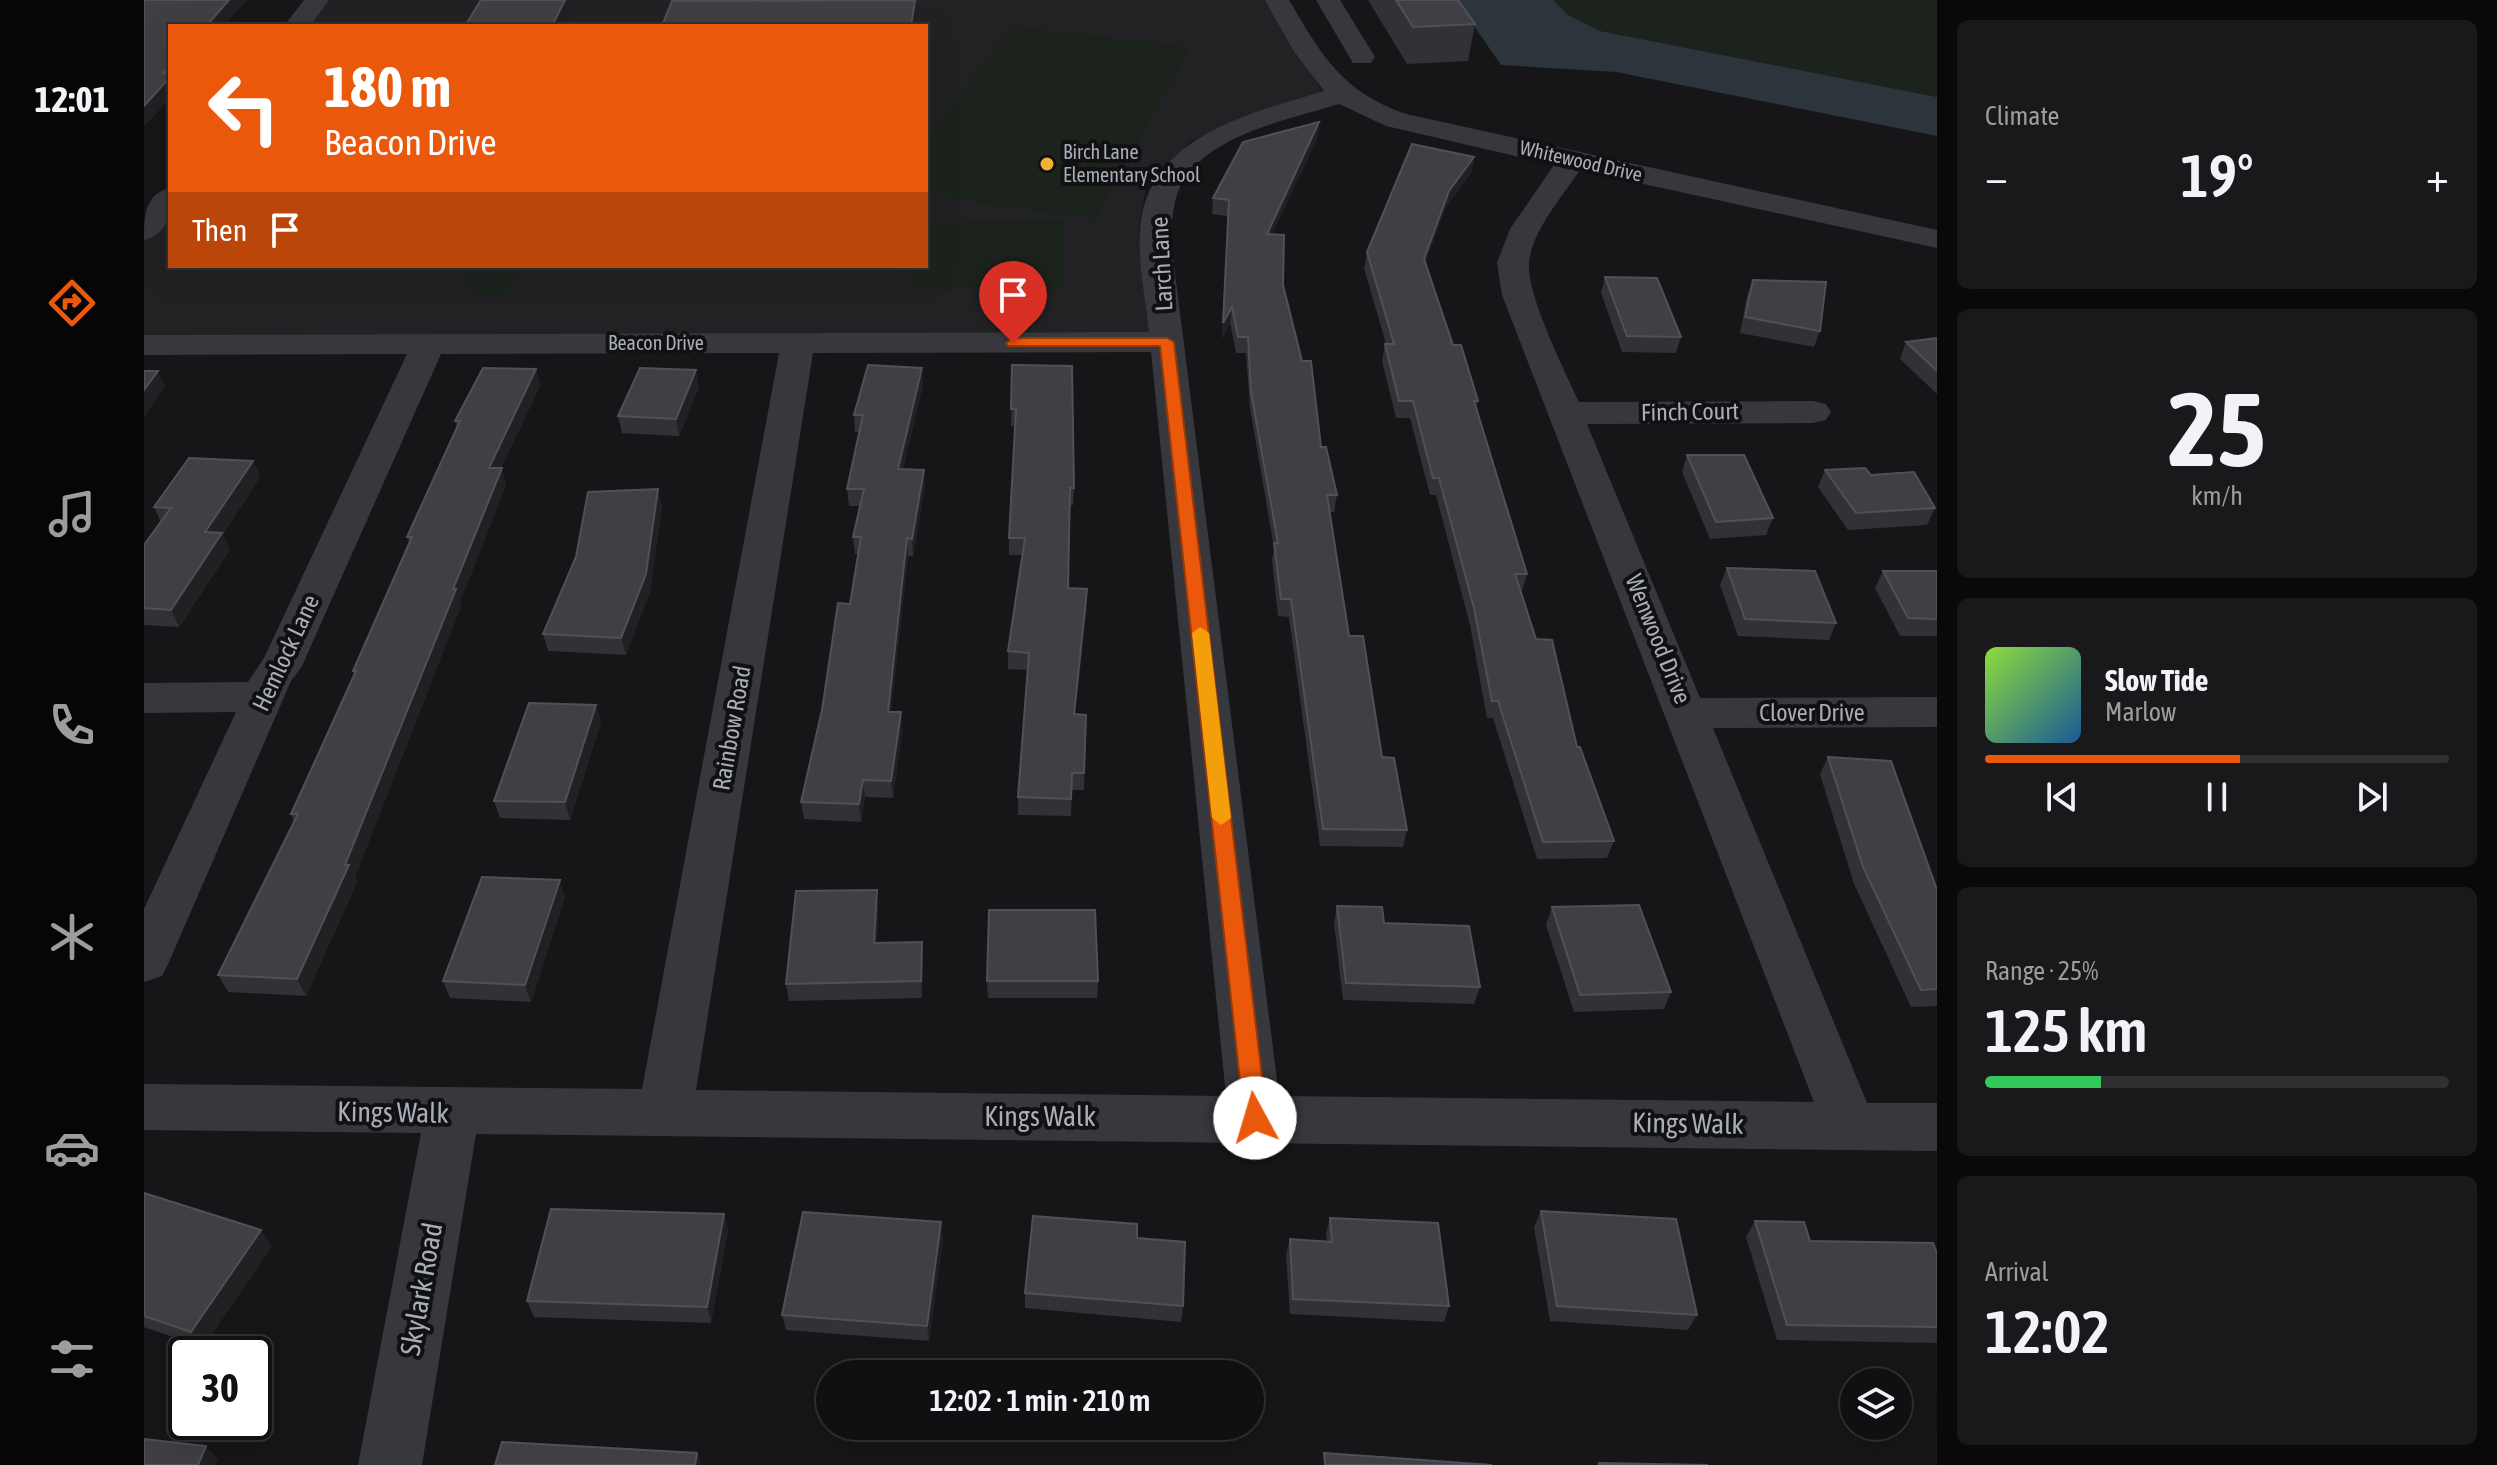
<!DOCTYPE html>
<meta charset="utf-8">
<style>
:root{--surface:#101012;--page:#19191b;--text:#f1f3f6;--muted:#9c9d9f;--line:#303032;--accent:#ea580c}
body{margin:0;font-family:"Asap Condensed",sans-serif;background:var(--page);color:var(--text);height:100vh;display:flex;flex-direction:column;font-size:30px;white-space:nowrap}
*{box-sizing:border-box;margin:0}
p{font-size:26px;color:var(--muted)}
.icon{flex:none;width:44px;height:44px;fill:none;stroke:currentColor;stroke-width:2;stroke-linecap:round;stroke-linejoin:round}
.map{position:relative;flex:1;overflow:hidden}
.details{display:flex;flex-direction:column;gap:20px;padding:20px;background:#09090a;width:560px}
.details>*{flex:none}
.top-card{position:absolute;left:24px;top:24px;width:760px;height:244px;border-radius:0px;box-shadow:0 8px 32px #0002,0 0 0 2px var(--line);background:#ea580c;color:#fff;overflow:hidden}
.buttons{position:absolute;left:1696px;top:1368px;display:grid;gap:16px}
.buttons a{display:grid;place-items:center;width:72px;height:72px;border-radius:50%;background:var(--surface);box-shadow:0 8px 32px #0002,0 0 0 2px var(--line);font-size:40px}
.speed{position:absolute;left:24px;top:1336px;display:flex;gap:16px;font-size:40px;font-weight:700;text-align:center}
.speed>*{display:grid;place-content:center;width:104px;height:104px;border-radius:50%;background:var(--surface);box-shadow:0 8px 32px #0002,0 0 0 2px var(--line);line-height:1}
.speed .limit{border:4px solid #111;border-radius:12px;background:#fff;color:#111}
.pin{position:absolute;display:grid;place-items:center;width:68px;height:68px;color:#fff;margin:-82px -34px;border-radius:50% 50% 50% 0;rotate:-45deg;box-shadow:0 0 8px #0007}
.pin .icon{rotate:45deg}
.me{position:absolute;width:88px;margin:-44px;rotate:354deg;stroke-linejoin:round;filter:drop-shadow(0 0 6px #0008)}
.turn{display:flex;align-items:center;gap:28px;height:168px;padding:0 24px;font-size:36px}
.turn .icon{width:104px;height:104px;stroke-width:2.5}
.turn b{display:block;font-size:56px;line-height:68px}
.then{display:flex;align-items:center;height:76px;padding:0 24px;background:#0003;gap:16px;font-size:30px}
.big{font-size:60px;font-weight:600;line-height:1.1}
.details .tile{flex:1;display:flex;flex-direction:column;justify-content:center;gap:12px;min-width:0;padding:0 28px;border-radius:12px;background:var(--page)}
.details .dial{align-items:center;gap:0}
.dial b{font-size:104px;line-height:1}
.song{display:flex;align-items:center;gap:24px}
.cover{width:96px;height:96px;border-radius:12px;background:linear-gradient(135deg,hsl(90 70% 55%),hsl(210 70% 35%))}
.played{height:8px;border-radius:4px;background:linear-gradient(90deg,var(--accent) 55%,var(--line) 55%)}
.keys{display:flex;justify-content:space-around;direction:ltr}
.heat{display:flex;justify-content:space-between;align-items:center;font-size:44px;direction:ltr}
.charge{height:12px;border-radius:6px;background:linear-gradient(90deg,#34c759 25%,var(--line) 0)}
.trip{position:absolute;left:672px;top:1360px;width:448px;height:80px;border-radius:40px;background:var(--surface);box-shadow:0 8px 32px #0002,0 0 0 2px var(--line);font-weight:600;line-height:80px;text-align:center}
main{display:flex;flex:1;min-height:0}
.menu{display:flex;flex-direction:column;width:144px;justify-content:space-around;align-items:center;background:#060607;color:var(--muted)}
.menu .icon{width:56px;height:56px}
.menu .active{color:var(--accent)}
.menu b{font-size:36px;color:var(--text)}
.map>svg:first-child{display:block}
</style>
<main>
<nav class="menu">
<b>12:01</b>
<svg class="icon active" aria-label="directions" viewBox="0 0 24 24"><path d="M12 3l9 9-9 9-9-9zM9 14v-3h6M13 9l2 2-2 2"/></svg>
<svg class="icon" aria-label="music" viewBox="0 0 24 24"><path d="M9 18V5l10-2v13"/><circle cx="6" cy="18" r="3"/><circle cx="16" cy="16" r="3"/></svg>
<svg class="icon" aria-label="phone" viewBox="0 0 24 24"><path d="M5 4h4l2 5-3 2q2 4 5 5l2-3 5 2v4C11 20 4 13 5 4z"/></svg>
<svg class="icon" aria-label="climate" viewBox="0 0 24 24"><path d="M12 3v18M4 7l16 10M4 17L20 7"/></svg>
<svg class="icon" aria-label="car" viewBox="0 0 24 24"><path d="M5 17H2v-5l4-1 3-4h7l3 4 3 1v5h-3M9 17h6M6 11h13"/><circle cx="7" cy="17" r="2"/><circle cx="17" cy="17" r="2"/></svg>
<svg class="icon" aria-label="filters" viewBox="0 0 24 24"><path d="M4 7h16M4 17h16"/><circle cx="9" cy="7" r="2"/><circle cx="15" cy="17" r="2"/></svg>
</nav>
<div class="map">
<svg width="1793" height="1465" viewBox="0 0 1793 1465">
<rect width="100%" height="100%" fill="#161618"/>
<path fill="#222225" d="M178,0H1121L1180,94L1093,120L1047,141L1002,187L995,228L1008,337L0,342V240L26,205V266H782V26H159Z"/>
<g fill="#1c231d">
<path d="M1409,0H1793V97L1456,31L1424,15Z"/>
<path d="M868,26L1047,47L951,219L782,195V139Z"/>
<path d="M920,219V289L766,290L768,266H782V223Z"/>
<path d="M374,274L363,295H329L316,286L323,275Z"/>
</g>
<path fill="#2c353c" d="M1312,0H1409L1424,15L1456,31L1793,97V136L1472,72L1357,65Z"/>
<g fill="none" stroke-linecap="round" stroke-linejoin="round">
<g fill="#37383d" fill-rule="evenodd">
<path d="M160,0H185L166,26H140Z"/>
<path d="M1121,0H1145C1178,56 1198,92 1262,114L1793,230V248L1436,170C1418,197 1389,229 1385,262C1382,294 1421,371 1435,402L1669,401L1682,404L1687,412L1682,420L1669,423L1443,424L1556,698L1793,697V727L1569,728L1723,1103H1793V1151L332,1134L278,1465H214L277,1133L0,1130V1084L498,1089L635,353L297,354L158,666L147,681L25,962L18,976L0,982V909L92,712L0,713V683L104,682L120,658L263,354L0,355V335L1005,332C1002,300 994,266 996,234C999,137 1105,114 1180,91L1149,50ZM1195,104L1242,126L1410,165L1366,229L1353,263L1358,295L1670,1102L1135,1096L1026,234C1029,218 1029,200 1037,185C1065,134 1144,120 1195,104ZM1007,352L1082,1096L552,1090L669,353Z"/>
<path d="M1172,0H1196L1231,57L1227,63H1209Z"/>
<path d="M26,188C26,211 26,234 0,240C0,218 0,194 26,188Z"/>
</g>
</g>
<g fill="#323236">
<path d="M1224,0H1314L1331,24L1324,61L1263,64Z"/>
<path d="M1175,122L1174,137L1128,234L1177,447L1193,495L1190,512H1186L1205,636L1238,757L1263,830L1259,847L1176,846L1145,617L1134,616L1128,560L1130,548L1106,408L1102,353H1092L1086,323L1078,339L1084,216L1068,214L1069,198Z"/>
<path d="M1330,157L1327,173L1302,207L1281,263L1309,345L1334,401L1332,409L1383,574L1378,591H1377L1392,639L1470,841L1463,858L1393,859L1349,718H1343L1326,625L1292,495H1286L1266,418H1252L1238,361L1241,344H1242L1220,268L1223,252Z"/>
<path d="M1461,277L1537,337L1532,353L1478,352L1457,293Z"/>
<path d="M1609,280L1676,331L1670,347L1596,333L1603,296Z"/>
<path d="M1793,338V394L1756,359L1762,342Z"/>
<path d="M868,365L930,488L929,505H926L924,588L943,589V606L931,714L942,715L940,790H928L927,816L874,815V797L883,670L864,669V651L879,555H865V538L871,426H867Z"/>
<path d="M392,369L396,386L357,468L362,485L316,602L317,606L211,877L213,882L162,996L84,992L74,975L150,822L147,814L210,675L209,671L265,542L263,537L313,427L311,421Z"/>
<path d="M779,384L759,469L781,487L769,556H764L747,712H757L758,730L749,798L721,797L717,822L660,819L657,802L706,604L714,554H711L709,537L716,506H705L703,489L716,432H711L710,415Z"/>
<path d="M555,387L535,436L478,433L474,416Z"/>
<path d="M1543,455L1629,518L1622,535L1566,539L1538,472Z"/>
<path d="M109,461L116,477L79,534L86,550L35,627L0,625V545L17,522L10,507Z"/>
<path d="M1681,470L1727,475L1791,508L1783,525L1704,530L1674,487Z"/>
<path d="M518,506L506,591L482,655L404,651L399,634Z"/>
<path d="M1583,568L1692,623L1685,640L1594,636L1576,585Z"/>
<path d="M1739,571H1793V636H1756L1731,588Z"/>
<path d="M457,722L426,820L356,818L350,801Z"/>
<path d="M1684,757L1793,890V1006L1767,1007L1710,884L1676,774Z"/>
<path d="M421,897L387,1002L306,998L299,981Z"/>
<path d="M1193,906L1240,923L1336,987L1330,1004L1199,1000L1190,923Z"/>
<path d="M734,907L733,943L779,959L778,998L645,1001L642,984Z"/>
<path d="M1408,907L1527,992L1520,1009L1430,1012L1402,925Z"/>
<path d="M843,981H954L953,998H844Z"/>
<path d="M0,1193L128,1246L59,1347L0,1327Z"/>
<path d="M1397,1211L1553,1315L1544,1330L1406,1321L1390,1227Z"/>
<path d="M580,1214L584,1230L567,1323L390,1317L383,1301Z"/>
<path d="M1186,1218L1305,1306L1300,1322L1146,1314L1142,1255L1146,1239L1183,1241L1182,1234Z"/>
<path d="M1611,1221L1666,1241L1793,1253V1343L1633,1340L1602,1237Z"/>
<path d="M799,1238L785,1341L642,1330L638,1315Z"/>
<path d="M993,1238L1039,1306L1037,1322L881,1308V1293Z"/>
</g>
<g fill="#212124">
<path d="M85,0H103L80,26H62Z"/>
<path d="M421,0H430L431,8L422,26H408Z"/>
<path d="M771,0V26H767Z"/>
<path d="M26,67V98L0,127V106L19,73Z"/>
<path d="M1175,122L1174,137L1121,250L1123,234Z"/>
<path d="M1330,157L1327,173L1302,207L1277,275L1280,259L1305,191Z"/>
<path d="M1088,307L1086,323L1078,339L1079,323Z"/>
<path d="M778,368L779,384L755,486L754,469Z"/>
<path d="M392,369L396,386L349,485L345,468Z"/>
<path d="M552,370L555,387L535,436L532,419Z"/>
<path d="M14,371L21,387L0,417V390Z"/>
<path d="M109,461L116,477L79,534L86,550L35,627L27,610L61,532Z"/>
<path d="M358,468L362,485L316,602L317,606L211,877L213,882L162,996L153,979L201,865L309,589Z"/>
<path d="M780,470L781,487L769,556L768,539Z"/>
<path d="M514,489L518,506L506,591L482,655L477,638Z"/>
<path d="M763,538L764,556L745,729L744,712Z"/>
<path d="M943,589V606L929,732L930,714Z"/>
<path d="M452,705L457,722L426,820L421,802Z"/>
<path d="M757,712L758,730L749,798L747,781Z"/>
<path d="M719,780L721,797L717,822L715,804Z"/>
<path d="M416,880L421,897L387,1002L381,985Z"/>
<path d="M733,890L734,907L732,960L730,943Z"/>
<path d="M778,942L779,959L778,998L777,981Z"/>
<path d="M580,1214L584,1230L567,1323L563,1307Z"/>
<path d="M797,1222L799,1238L785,1341L783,1326Z"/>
<path d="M117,1230L128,1246L59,1347L47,1332Z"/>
<path d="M62,1446L74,1460L72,1465H54Z"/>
<path d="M553,1453L557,1465H551Z"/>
</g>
<g fill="#3f3f44" stroke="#4f5156" stroke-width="2">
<path d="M0,0H85L62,26H26V67L19,73H26V77L0,106Z"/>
<path d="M337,0H421L408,26H321Z"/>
<path d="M771,0L767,26H518L528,1Z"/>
<path d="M1252,0H1314L1331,24L1269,27Z"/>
<path d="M1175,122L1123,234L1140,235L1139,285L1158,361H1167L1177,447H1182L1193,495H1183L1205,636H1219L1238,757L1250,758L1263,830L1179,829L1147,599H1137L1130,543H1134L1107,392L1104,337H1094L1088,307L1079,323L1085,200L1069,198L1099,142Z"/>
<path d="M1268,144L1330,157L1305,191L1280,259L1309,345H1317L1334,401H1330L1383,574H1371L1392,639L1408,640L1433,747H1436L1470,841L1399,842L1354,701H1348L1330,608L1295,478H1289L1269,401H1255L1241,344H1250L1223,252Z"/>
<path d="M1461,277L1513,278L1537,337L1483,336Z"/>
<path d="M1609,280L1682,282L1676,331L1601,317Z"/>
<path d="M1793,338V371L1762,342Z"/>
<path d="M724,365L778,368L754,469L780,470L768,539L763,538L744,712H757L747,781L719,780L715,804L657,802L678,710L694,603L706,604L717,537H709L720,489H703L719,415H710Z"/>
<path d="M868,365L928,366L930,488H926L924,588L943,589L930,714L942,715L940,773H928L927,799L874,797L885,653L864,651L881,538H865L872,409H867Z"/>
<path d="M339,368L392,369L345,468H358L309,589H312L201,865H205L153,979L74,975L154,814H147L212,671H209L268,537H263L316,421H311Z"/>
<path d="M496,368L552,370L532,419L474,416Z"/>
<path d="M0,371H14L0,390Z"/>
<path d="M1543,455H1600L1629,518L1572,522Z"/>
<path d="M45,458L109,461L61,532L78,533L27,610L0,608V545L27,508L10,507Z"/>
<path d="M1721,468L1727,475L1770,472L1791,508L1712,513L1681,470Z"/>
<path d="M514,489L502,574L477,638L399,634L432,557L444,492Z"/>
<path d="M1583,568L1671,571L1692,623L1601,619Z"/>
<path d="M1739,571H1793V619L1764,618Z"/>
<path d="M385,703L452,705L421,802L350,801Z"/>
<path d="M1684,757L1747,761L1793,890V989L1777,990L1719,867Z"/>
<path d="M338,877L416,880L381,985L299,981Z"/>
<path d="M733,890L730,943L778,942L777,981L642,984L652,891Z"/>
<path d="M1495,905L1527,992L1436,995L1408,907Z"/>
<path d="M1193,906L1238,907L1240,923L1325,926L1336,987L1202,983Z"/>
<path d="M845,910H951L954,981H843Z"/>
<path d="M0,1193L117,1230L47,1332L0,1316Z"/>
<path d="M407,1209L580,1214L563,1307L383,1301Z"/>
<path d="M1397,1211L1532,1219L1553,1315L1413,1306Z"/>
<path d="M659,1212L797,1222L783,1326L638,1315Z"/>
<path d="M889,1216L993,1224V1238L1041,1242L1039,1306L881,1293Z"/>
<path d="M1186,1218L1294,1223L1305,1306L1149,1299L1146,1239L1188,1242Z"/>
<path d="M1611,1221L1660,1222L1666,1241L1789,1243L1793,1253V1327L1643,1325Z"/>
<path d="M0,1439L62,1446L54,1465H0Z"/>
<path d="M358,1442L553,1453L551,1465H351Z"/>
<path d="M1180,1453L1348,1465H1181Z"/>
<path d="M1455,1463L1564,1465H1455Z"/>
</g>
<path fill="#ea580c" stroke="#983908" stroke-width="2" d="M869,338H1023L1030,342L1123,1118L1119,1124L1111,1127L1103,1124L1100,1118L1016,346H864L862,343Z"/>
<path fill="#f59e0b" d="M1056,627L1065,633L1087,818L1077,825L1068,818L1048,633Z"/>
<circle fill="#f2b134" stroke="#111113" stroke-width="3" cx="903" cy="164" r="8"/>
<g text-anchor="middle" stroke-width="8" stroke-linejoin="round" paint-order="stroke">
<g font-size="20" fill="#a8adb8" stroke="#111113" text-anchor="start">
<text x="919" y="159">Birch Lane<tspan x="919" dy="23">Elementary School</tspan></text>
</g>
<g font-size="20" fill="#a8adb8" stroke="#111113">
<text transform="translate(1437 161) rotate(13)" y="7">Whitewood Drive</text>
<text x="512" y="350">Beacon Drive</text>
</g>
<g font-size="24" fill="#a8adb8" stroke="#111113">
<text transform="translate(1018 264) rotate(-93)" y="8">Larch Lane</text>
<text transform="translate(1546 412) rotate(-1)" y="8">Finch Court</text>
<text transform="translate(1514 639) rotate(68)" y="8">Wenwood Drive</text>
<text transform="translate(142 653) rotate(-65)" y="8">Hemlock Lane</text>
<text x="1668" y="721">Clover Drive</text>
<text transform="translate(588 728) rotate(-80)" y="8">Rainbow Road</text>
</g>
<g font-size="28" fill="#a8adb8" stroke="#111113">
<text transform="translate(249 1112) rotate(1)" y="10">Kings Walk</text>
<text x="896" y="1126">Kings Walk</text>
<text transform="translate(1544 1123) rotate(1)" y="10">Kings Walk</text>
<text transform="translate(277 1289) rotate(-80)" y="10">Skylark Road</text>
</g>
</g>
</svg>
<div class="buttons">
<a><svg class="icon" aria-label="layers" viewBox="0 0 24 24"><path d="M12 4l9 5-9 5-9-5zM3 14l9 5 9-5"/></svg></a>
</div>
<div class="speed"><div class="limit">30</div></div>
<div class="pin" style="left:869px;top:343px;background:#d93025"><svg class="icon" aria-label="arrive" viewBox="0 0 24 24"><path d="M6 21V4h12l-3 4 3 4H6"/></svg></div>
<svg class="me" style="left:1111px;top:1118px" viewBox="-20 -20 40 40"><circle r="19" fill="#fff"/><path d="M0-13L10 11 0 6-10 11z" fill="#ea580c"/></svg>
<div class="trip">12:02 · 1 min · 210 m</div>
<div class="top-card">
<div class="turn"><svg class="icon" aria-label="left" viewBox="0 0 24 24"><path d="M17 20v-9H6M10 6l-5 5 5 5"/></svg><div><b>180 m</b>Beacon Drive</div></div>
<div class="then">Then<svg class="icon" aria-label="arrive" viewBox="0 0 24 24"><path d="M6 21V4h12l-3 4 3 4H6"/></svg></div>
</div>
</div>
<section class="details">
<div class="tile"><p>Climate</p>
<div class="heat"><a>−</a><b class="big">19°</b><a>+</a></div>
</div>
<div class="tile dial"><b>25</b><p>km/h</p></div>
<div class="tile">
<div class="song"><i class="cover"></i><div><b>Slow Tide</b><p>Marlow</p></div></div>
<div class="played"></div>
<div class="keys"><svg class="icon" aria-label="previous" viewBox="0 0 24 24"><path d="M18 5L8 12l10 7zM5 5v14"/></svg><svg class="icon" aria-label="pause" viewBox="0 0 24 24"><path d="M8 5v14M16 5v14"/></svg><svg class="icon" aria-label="next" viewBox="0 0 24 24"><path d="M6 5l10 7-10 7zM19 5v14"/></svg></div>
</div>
<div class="tile"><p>Range · 25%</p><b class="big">125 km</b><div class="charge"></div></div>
<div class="tile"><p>Arrival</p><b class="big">12:02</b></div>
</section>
</main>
